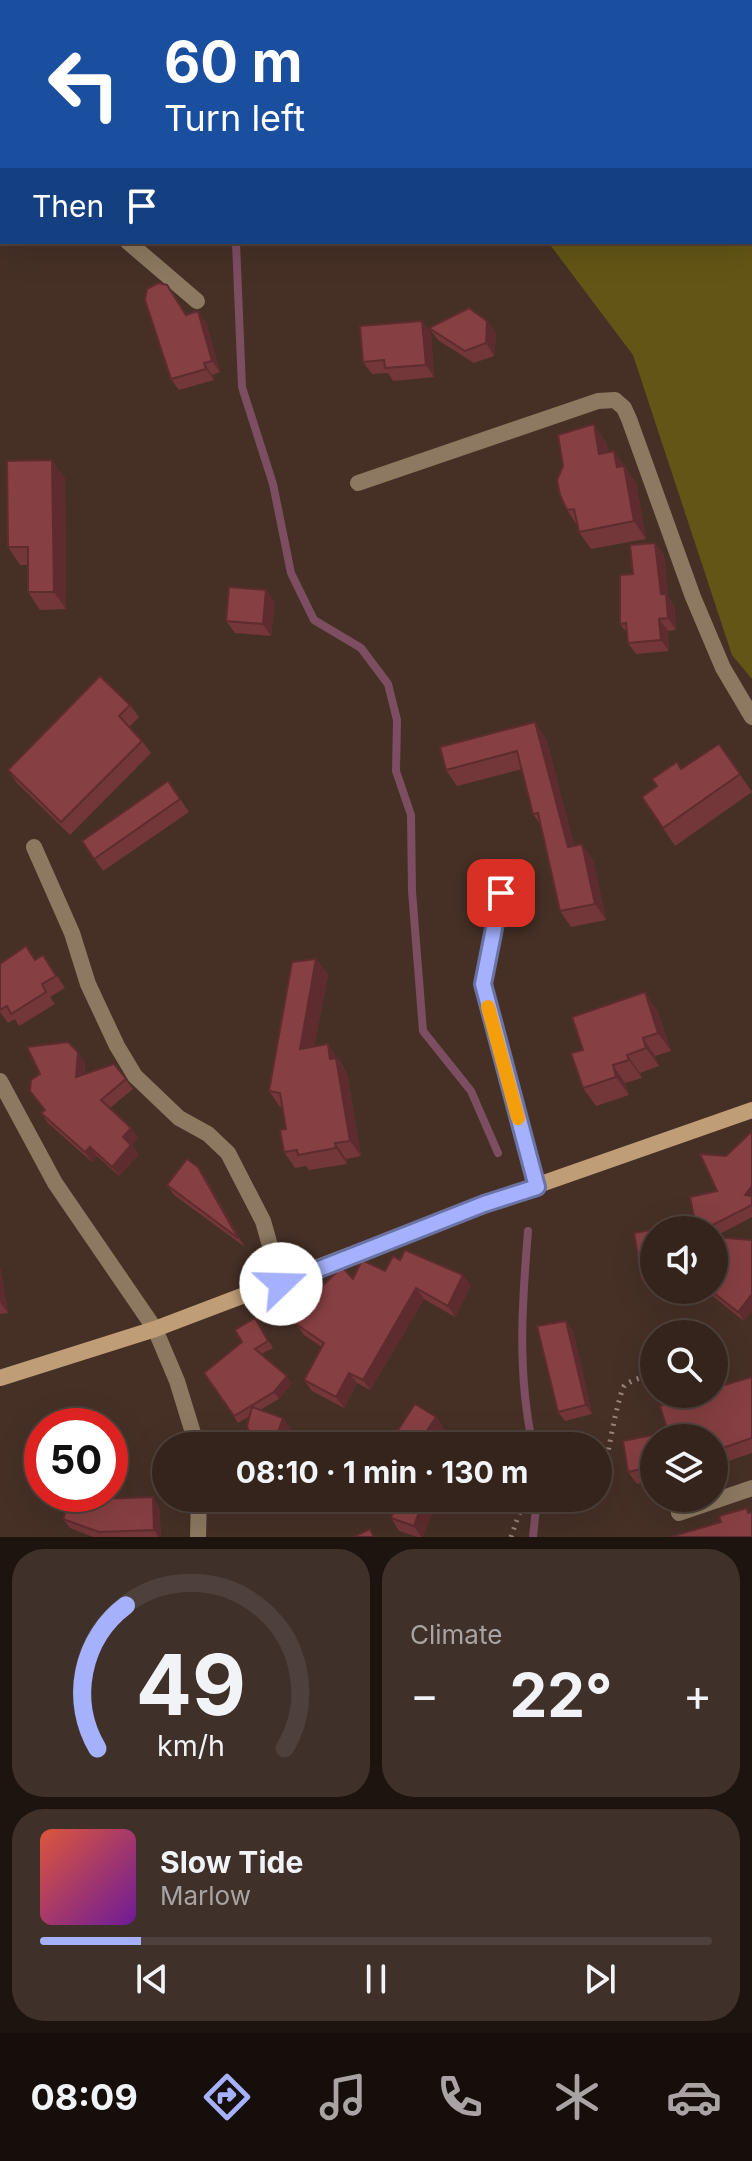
<!DOCTYPE html>
<meta charset="utf-8">
<style>
:root{--surface:#34241c;--page:#3f3029;--text:#f1f3f6;--muted:#a9a4a3;--line:#4e413b;--accent:#a5b1fc}
body{margin:0;font-family:Inter,sans-serif;background:var(--page);color:var(--text);height:100vh;display:flex;flex-direction:column;font-size:30px;white-space:nowrap}
*{box-sizing:border-box;margin:0}
p{font-size:26px;color:var(--muted)}
.icon{flex:none;width:44px;height:44px;fill:none;stroke:currentColor;stroke-width:2;stroke-linecap:round;stroke-linejoin:round}
.map{position:relative;height:1537px;overflow:hidden}
.side{display:flex;flex-direction:column;gap:12px;padding:12px;background:#1d140f;flex:1}
.side>*{flex:none}
.banner{position:absolute;left:0px;top:0px;width:752px;height:244px;box-shadow:0 8px 32px #0002,0 0 0 2px var(--line);background:#1a4fa0;color:#fff;overflow:hidden}
.buttons{position:absolute;left:640px;top:1216px;display:grid;gap:16px}
.buttons a{display:grid;place-items:center;width:88px;height:88px;border-radius:50%;background:var(--surface);box-shadow:0 8px 32px #0002,0 0 0 2px var(--line);font-size:40px}
.speed{position:absolute;left:24px;top:1408px;display:flex;gap:16px;font-size:40px;font-weight:700;text-align:center}
.speed>*{display:grid;place-content:center;width:104px;height:104px;border-radius:50%;background:var(--surface);box-shadow:0 8px 32px #0002,0 0 0 2px var(--line);line-height:1}
.speed .limit{border:12px solid #d22;background:#fff;color:#111}
.pin{position:absolute;display:grid;place-items:center;width:68px;height:68px;color:#fff;margin:-34px;border-radius:16px;box-shadow:0 4px 12px #0006}
.me{position:absolute;width:88px;margin:-44px;rotate:69deg;stroke-linejoin:round;filter:drop-shadow(0 0 6px #0008)}
.turn{display:flex;align-items:center;gap:28px;height:168px;padding:0 32px;font-size:36px}
.turn .icon{width:104px;height:104px;stroke-width:2.5}
.turn b{display:block;font-size:56px;line-height:68px}
.then{display:flex;align-items:center;height:76px;padding:0 32px;background:#0003;gap:16px;font-size:30px}
.big{font-size:60px;font-weight:700;line-height:1.1}
.side .widget{flex:1;display:flex;flex-direction:column;justify-content:center;gap:12px;min-width:0;padding:0 28px;border-radius:32px;background:var(--page)}
.side .dial{align-items:center;gap:0}
.dial svg{height:208px;overflow:visible;fill:none;stroke:var(--line);stroke-width:7;stroke-linecap:round;text-anchor:middle}
.dial text{fill:var(--text);stroke:none}
.song{display:flex;align-items:center;gap:24px}
.cover{width:96px;height:96px;border-radius:12px;background:linear-gradient(135deg,hsl(10 70% 55%),hsl(280 70% 35%))}
.played{height:8px;border-radius:4px;background:linear-gradient(90deg,var(--accent) 15%,var(--line) 15%)}
.keys{display:flex;justify-content:space-around;direction:ltr}
.heat{display:flex;justify-content:space-between;align-items:center;font-size:44px;direction:ltr}
.side .tiles{flex:1;display:grid;gap:12px;grid-template-columns:1fr 1fr}
.widget:last-child{grid-column:span 2}
.trip{position:absolute;left:152px;top:1432px;width:460px;height:80px;border-radius:40px;background:var(--surface);box-shadow:0 8px 32px #0002,0 0 0 2px var(--line);font-weight:700;line-height:80px;text-align:center}
.menu{display:flex;height:128px;justify-content:space-around;align-items:center;background:#150e0b;color:var(--muted)}
.menu .icon{width:56px;height:56px}
.menu .selected{color:var(--accent)}
.menu b{font-size:36px;color:var(--text)}
.map>svg:first-child{display:block}
</style>
<div class="map">
<svg width="752" height="1537" viewBox="0 0 752 1537">
<rect width="100%" height="100%" fill="#463026"/>
<path fill="#635515" d="M246,0H752V679L732,655L633,355L548,242H750V2Z"/>
<g fill="none" stroke-linecap="round" stroke-linejoin="round">
<g stroke="#7d4d62" stroke-width="8">
<path d="M213,2V0"/>
<path d="M236,242L242,387L273,484L291,573L314,620L361,648L388,684L397,720L396,771L411,815L412,891L423,1031L471,1091L498,1153"/>
<path d="M528,1231C522,1304 517,1374 533,1446"/>
<path d="M533,1537L537,1498"/>
</g>
<g stroke="#96837b" stroke-width="5" stroke-dasharray="2 6" stroke-linecap="butt">
<path d="M675,1334L678,1324"/>
<path d="M598,1495L603,1490C602,1478 619,1389 625,1385C633,1379 645,1377 654,1373"/>
<path d="M579,1498L590,1503L595,1498"/>
<path d="M511,1537L521,1508L520,1498"/>
</g>
<g stroke="#8d7961" stroke-width="16">
<path d="M34,847L72,933L88,984L117,1046L135,1076L179,1118L208,1134L228,1153L263,1221L281,1284"/>
<path d="M501,893L483,984L537,1187"/>
</g>
<g stroke="#8d7961" stroke-width="16">
<path d="M0,226H2"/>
<path d="M128,242L197,301"/>
<path d="M358,483L598,401L615,400L624,408L629,419L693,597L723,668L752,717"/>
<path d="M0,1081L55,1183L155,1329L177,1381L197,1446"/>
<path d="M679,1513L752,1488"/>
<path d="M198,1537L199,1498"/>
</g>
<path stroke="#bf9e77" stroke-width="16" d="M0,1378L155,1329L484,1204L752,1110"/>
</g>
<g fill="#733639">
<path d="M186,314L206,322L220,372L212,375L214,380L179,390L171,379Z"/>
<path d="M422,321L431,333L434,377L393,381L388,373L372,374L363,362Z"/>
<path d="M487,321L496,333L494,356L474,363L438,340L429,328Z"/>
<path d="M606,442L608,453L614,451L636,483L646,539L591,549L579,532L577,525L567,510Z"/>
<path d="M65,478L66,609L40,610L28,592V565H20L8,547Z"/>
<path d="M655,543L664,555L668,597L674,605L676,630L668,631L669,651L636,654L628,643L627,633L620,624L633,574Z"/>
<path d="M266,590L275,603L271,636L235,633L226,621Z"/>
<path d="M130,705L139,717L129,727L142,741L151,753L70,835L17,783L8,770Z"/>
<path d="M546,738L574,845L593,860L606,920L571,927L560,911L541,825L533,814L522,769L457,786L446,770Z"/>
<path d="M719,744L752,792L675,846L642,797Z"/>
<path d="M168,781L189,812L103,871L82,841Z"/>
<path d="M316,959L328,975L314,1047L339,1060L347,1074L361,1156L346,1159L347,1164L309,1170L306,1166L295,1168L284,1152L286,1129L283,1107H280L269,1091Z"/>
<path d="M36,960L52,968L65,988L50,997L55,1004L19,1026L15,1019L8,1023L0,1012V964Z"/>
<path d="M657,1010L671,1051L655,1056L659,1066L640,1073L642,1078L625,1083L629,1095L596,1106L583,1088V1050Z"/>
<path d="M85,1062L84,1074L114,1064L133,1089L110,1108L131,1128L138,1138L132,1145L138,1155L119,1176L97,1156L92,1162L48,1123L41,1113Z"/>
<path d="M752,1131V1217L714,1237V1230H654V1287L648,1288L642,1279L634,1233L695,1222L690,1197L717,1191L700,1154L726,1156Z"/>
<path d="M205,1177L245,1247L174,1195L167,1185Z"/>
<path d="M714,1237L744,1321L705,1290H714Z"/>
<path d="M400,1260L471,1285L455,1317L424,1299L370,1390L357,1383L344,1408L312,1391L304,1380L322,1347L304,1335L296,1324L353,1279L385,1271Z"/>
<path d="M0,1268L8,1313L0,1314Z"/>
<path d="M255,1318L273,1348L261,1354L292,1383L279,1399L260,1410L283,1418L291,1429L250,1416L238,1423L204,1373L242,1342Z"/>
<path d="M573,1331L592,1414L565,1421L558,1412Z"/>
<path d="M752,1377V1453L714,1466V1438H654V1480L637,1484L628,1472L623,1441L668,1432L660,1406L695,1394H714V1388Z"/>
<path d="M436,1417L444,1429L433,1446H414L407,1442L398,1430Z"/>
<path d="M111,1496V1499L159,1506L161,1537H93L70,1528L63,1519Z"/>
<path d="M398,1498H438L423,1537H418L399,1531L391,1518Z"/>
</g>
<g fill="#5e2c2e">
<path d="M0,0H5L4,2H2V6L0,9Z"/>
<path d="M198,311L206,322L220,372L212,361Z"/>
<path d="M422,321L431,333L434,377L426,365Z"/>
<path d="M487,321L496,333L494,356L486,343Z"/>
<path d="M204,363L212,375L214,380L206,369Z"/>
<path d="M594,424L606,442L612,472L599,454Z"/>
<path d="M614,451L636,483L646,539L634,521L617,467Z"/>
<path d="M52,460L65,478L66,609L54,592Z"/>
<path d="M655,543L664,555L668,597L674,605L676,630L668,618L661,594Z"/>
<path d="M266,590L275,603L271,636L263,624Z"/>
<path d="M659,619L668,631L669,651L661,640Z"/>
<path d="M535,722L546,738L579,863L568,847Z"/>
<path d="M582,844L593,860L606,920L595,904Z"/>
<path d="M316,959L328,975L311,1065L300,1049Z"/>
<path d="M645,992L657,1010L671,1051L658,1033Z"/>
<path d="M643,1038L655,1056L659,1066L646,1048Z"/>
<path d="M328,1044L347,1074L361,1156L350,1141L330,1059Z"/>
<path d="M78,1052L85,1062L83,1086L76,1077Z"/>
<path d="M627,1055L640,1073L642,1078L629,1060Z"/>
<path d="M613,1065L625,1083L629,1095L616,1077Z"/>
<path d="M131,1128L138,1138L132,1145L138,1155L119,1176L112,1167L123,1137Z"/>
<path d="M335,1143L346,1159L347,1164L336,1148Z"/>
<path d="M90,1147L97,1156L92,1162L85,1152Z"/>
<path d="M198,1167L205,1177L245,1247L238,1238Z"/>
<path d="M752,1186V1203L745,1195Z"/>
<path d="M0,1268L2,1277L8,1313L0,1302Z"/>
<path d="M463,1275L471,1285L455,1317L448,1306Z"/>
<path d="M416,1288L424,1299L370,1390L363,1380Z"/>
<path d="M752,1294V1311L744,1321L738,1312Z"/>
<path d="M566,1321L573,1331L592,1414L586,1405Z"/>
<path d="M349,1373L357,1383L344,1408L336,1397Z"/>
<path d="M287,1376L292,1383L279,1399L274,1392Z"/>
<path d="M436,1417L444,1429L433,1446H423L420,1441Z"/>
<path d="M283,1418L291,1429L284,1446H273Z"/>
<path d="M103,1494H110L111,1496L108,1508L102,1499Z"/>
<path d="M153,1497L159,1506L161,1537H159L154,1530Z"/>
<path d="M424,1498H438L423,1537H421L414,1526Z"/>
</g>
<g fill="#863f42" stroke="#5e2c2e" stroke-width="2">
<path d="M158,283L167,285L186,315L198,311L212,361L204,363L206,369L171,379L145,300L147,289Z"/>
<path d="M469,308L487,321L486,343L465,351L429,328Z"/>
<path d="M422,321L426,365L385,368L384,360L363,362L360,326Z"/>
<path d="M594,424L599,454L614,451L617,467L624,466L634,521L579,532L574,509L567,510L560,495L557,480L563,466L558,435Z"/>
<path d="M52,460L54,592H28V547H8L7,461Z"/>
<path d="M655,543L661,594H666L668,618L659,619L661,640L628,643L626,623L620,624V575L633,574L630,545Z"/>
<path d="M229,587L266,590L263,624L226,621Z"/>
<path d="M100,676L130,705L119,716L142,741L61,822L8,770Z"/>
<path d="M535,722L568,847L582,844L595,904L560,911L538,813L533,814L517,751L446,770L440,747Z"/>
<path d="M719,744L740,774L663,828L642,797L657,786L652,779L677,762L681,769Z"/>
<path d="M168,781L180,799L94,859L82,841Z"/>
<path d="M26,946L35,960L43,955L56,976L42,984L46,992L11,1014L7,1006L0,1010V964Z"/>
<path d="M316,959L300,1049L328,1044L330,1059L336,1058L350,1141L335,1143L336,1148L298,1155L297,1150L284,1152L280,1130L286,1129L280,1093L269,1091L292,962Z"/>
<path d="M645,992L658,1033L643,1038L646,1048L627,1055L629,1060L613,1065L616,1077L583,1088L571,1053L583,1050L572,1017Z"/>
<path d="M68,1042L78,1052L76,1077L114,1064L126,1079L101,1100L131,1128L123,1137L131,1145L112,1167L90,1147L85,1152L41,1113L45,1110L30,1091L31,1080L40,1074L27,1047Z"/>
<path d="M752,1131V1186L745,1195L752,1196V1205L703,1230H654V1277L642,1279L634,1233L695,1222L690,1197L717,1191L700,1154L726,1156Z"/>
<path d="M187,1159L198,1167L238,1238L167,1185Z"/>
<path d="M714,1237L752,1240V1294L738,1312L710,1290H714Z"/>
<path d="M405,1250L463,1275L448,1306L416,1288L363,1380L349,1373L336,1397L304,1380L324,1343L296,1324L318,1293L317,1291L342,1267L353,1279L362,1260L385,1271L393,1256L400,1260Z"/>
<path d="M255,1318L268,1341L255,1349L287,1376L274,1392L234,1416L204,1373L242,1342L235,1330Z"/>
<path d="M566,1321L586,1405L558,1412L537,1326Z"/>
<path d="M752,1377V1438L714,1451V1438H654V1466L628,1472L623,1441L668,1432L660,1406L695,1394H714V1388Z"/>
<path d="M415,1404L436,1417L420,1441L398,1430Z"/>
<path d="M252,1407L283,1418L273,1446H253L247,1426Z"/>
<path d="M73,1494H103L102,1499L153,1497L154,1530L99,1532L63,1519Z"/>
<path d="M398,1498H424L414,1526L391,1518Z"/>
<path d="M747,1508L748,1513L752,1512V1537H670L721,1522L719,1516Z"/>
<path d="M370,1529L374,1537H353Z"/>
</g>
<g fill="none" stroke-linecap="round" stroke-linejoin="round">
<g stroke="#6b73a4" stroke-width="20">
<path id="route" d="M281,1284L484,1204L537,1187L483,984L501,893"/>
</g>
<use href="#route" stroke="#a5b1fc" stroke-width="14"/>
<path stroke="#f59e0b" stroke-width="14" d="M488,1007L518,1118"/>
</g>
</svg>
<div class="buttons">
<a><svg class="icon" aria-label="sound" viewBox="0 0 24 24"><path d="M4 9h4l5-4v14l-5-4H4zM17 9q2 3 0 6"/></svg></a>
<a><svg class="icon" aria-label="search" viewBox="0 0 24 24"><circle cx="10" cy="10" r="6"/><path d="M15 15l6 6"/></svg></a>
<a><svg class="icon" aria-label="layers" viewBox="0 0 24 24"><path d="M12 4l9 5-9 5-9-5zM3 14l9 5 9-5"/></svg></a>
</div>
<div class="speed"><div class="limit">50</div></div>
<div class="pin" style="left:501px;top:893px;background:#d93025"><svg class="icon" aria-label="arrive" viewBox="0 0 24 24"><path d="M6 21V4h12l-3 4 3 4H6"/></svg></div>
<svg class="me" style="left:281px;top:1284px" viewBox="-20 -20 40 40"><circle r="19" fill="#fff"/><path d="M0-13L10 11 0 6-10 11z" fill="#a5b1fc"/></svg>
<div class="trip">08:10 · 1 min · 130 m</div>
<div class="banner">
<div class="turn"><svg class="icon" aria-label="left" viewBox="0 0 24 24"><path d="M17 20v-9H6M10 6l-5 5 5 5"/></svg><div><b>60 m</b>Turn left</div></div>
<div class="then">Then<svg class="icon" aria-label="arrive" viewBox="0 0 24 24"><path d="M6 21V4h12l-3 4 3 4H6"/></svg></div>
</div>
</div>
<section class="side">
<div class="tiles">
<div class="widget dial"><svg viewBox="0 0 100 80">
<path d="M14 69A42 42 0 1 1 86 69"/>
<path d="M14 69A42 42 0 0 1 25 14" stroke="#a5b1fc"/>
<text x="50" y="56" font-size="32" font-weight="700">49</text>
<text x="50" y="72" font-size="11">km/h</text>
</svg></div>
<div class="widget"><p>Climate</p>
<div class="heat"><a>−</a><b class="big">22°</b><a>+</a></div>
</div>
<div class="widget">
<div class="song"><i class="cover"></i><div><b>Slow Tide</b><p>Marlow</p></div></div>
<div class="played"></div>
<div class="keys"><svg class="icon" aria-label="previous" viewBox="0 0 24 24"><path d="M18 5L8 12l10 7zM5 5v14"/></svg><svg class="icon" aria-label="pause" viewBox="0 0 24 24"><path d="M8 5v14M16 5v14"/></svg><svg class="icon" aria-label="next" viewBox="0 0 24 24"><path d="M6 5l10 7-10 7zM19 5v14"/></svg></div>
</div>
</div>
</section>
<nav class="menu">
<b>08:09</b>
<svg class="icon selected" aria-label="directions" viewBox="0 0 24 24"><path d="M12 3l9 9-9 9-9-9zM9 14v-3h6M13 9l2 2-2 2"/></svg>
<svg class="icon" aria-label="music" viewBox="0 0 24 24"><path d="M9 18V5l10-2v13"/><circle cx="6" cy="18" r="3"/><circle cx="16" cy="16" r="3"/></svg>
<svg class="icon" aria-label="phone" viewBox="0 0 24 24"><path d="M5 4h4l2 5-3 2q2 4 5 5l2-3 5 2v4C11 20 4 13 5 4z"/></svg>
<svg class="icon" aria-label="climate" viewBox="0 0 24 24"><path d="M12 3v18M4 7l16 10M4 17L20 7"/></svg>
<svg class="icon" aria-label="car" viewBox="0 0 24 24"><path d="M5 17H2v-5l4-1 3-4h7l3 4 3 1v5h-3M9 17h6M6 11h13"/><circle cx="7" cy="17" r="2"/><circle cx="17" cy="17" r="2"/></svg>
</nav>
